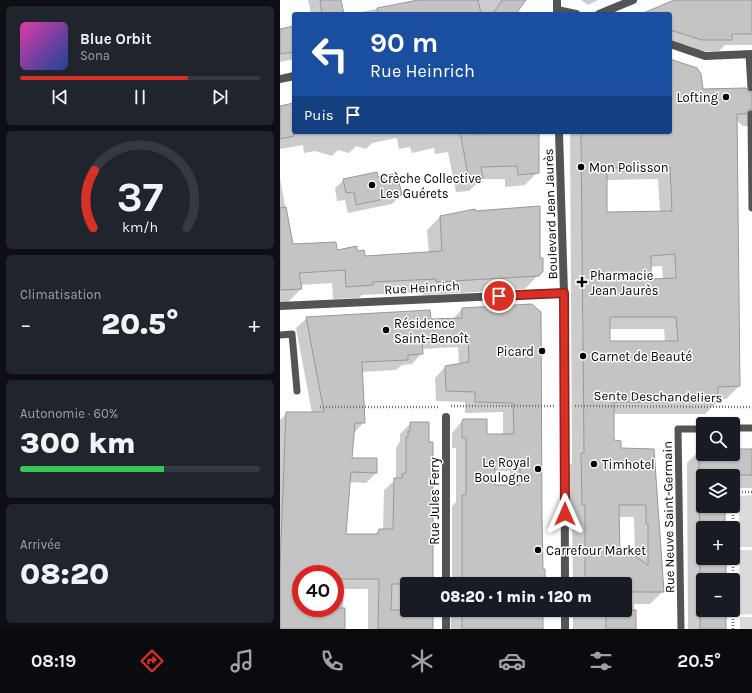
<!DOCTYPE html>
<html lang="fr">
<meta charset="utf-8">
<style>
:root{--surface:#171b24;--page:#20242c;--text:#f1f3f6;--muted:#9ea1a6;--line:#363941;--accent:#d93025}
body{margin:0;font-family:Karla,sans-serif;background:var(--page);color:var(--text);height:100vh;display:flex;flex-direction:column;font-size:15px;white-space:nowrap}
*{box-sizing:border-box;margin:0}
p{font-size:13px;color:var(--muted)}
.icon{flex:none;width:22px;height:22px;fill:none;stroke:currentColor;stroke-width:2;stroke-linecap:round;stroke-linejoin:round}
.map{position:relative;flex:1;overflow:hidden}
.drawer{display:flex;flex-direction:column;gap:6px;padding:6px;background:#0d0f14;width:280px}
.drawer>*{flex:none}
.top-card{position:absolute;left:12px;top:12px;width:380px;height:122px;border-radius:4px;box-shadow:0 1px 3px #0004;background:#1a4fa0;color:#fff;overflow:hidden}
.tools{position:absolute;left:416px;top:417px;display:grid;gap:8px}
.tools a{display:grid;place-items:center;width:44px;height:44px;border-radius:4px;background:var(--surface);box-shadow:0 1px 3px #0004;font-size:20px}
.speed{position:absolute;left:12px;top:565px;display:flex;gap:8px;font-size:20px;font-weight:700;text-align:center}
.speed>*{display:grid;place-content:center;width:52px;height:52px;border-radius:50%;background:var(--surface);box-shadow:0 1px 3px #0004;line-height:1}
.speed .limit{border:6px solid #d22;background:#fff;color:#111}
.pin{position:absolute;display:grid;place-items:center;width:34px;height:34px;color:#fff;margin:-17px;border:2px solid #fff;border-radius:50%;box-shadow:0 1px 4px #0007}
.me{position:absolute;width:44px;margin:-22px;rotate:0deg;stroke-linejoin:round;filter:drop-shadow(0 0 3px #0008)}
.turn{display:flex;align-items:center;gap:14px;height:84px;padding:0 12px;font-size:18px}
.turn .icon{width:52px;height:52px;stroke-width:2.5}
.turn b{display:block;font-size:28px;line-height:34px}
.then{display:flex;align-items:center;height:38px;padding:0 12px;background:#0003;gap:8px;font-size:15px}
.big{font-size:30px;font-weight:800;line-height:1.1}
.drawer .card{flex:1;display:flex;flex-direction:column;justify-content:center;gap:6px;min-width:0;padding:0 14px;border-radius:6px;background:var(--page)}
.drawer .dial{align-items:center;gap:0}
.dial svg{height:104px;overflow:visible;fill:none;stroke:var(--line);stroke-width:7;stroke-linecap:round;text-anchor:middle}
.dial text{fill:var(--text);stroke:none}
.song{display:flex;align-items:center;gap:12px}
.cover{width:48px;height:48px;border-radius:6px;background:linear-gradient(135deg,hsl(320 70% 55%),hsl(220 70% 35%))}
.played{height:4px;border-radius:2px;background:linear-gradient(90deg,var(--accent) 70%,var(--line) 70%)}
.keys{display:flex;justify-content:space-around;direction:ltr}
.heat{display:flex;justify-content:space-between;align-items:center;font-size:22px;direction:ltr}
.charge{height:6px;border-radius:3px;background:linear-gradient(90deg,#34c759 60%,var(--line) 0)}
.trip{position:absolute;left:120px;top:577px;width:232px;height:40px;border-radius:4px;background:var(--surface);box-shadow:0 1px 3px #0004;font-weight:800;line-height:40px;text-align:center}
.tabs{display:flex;height:64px;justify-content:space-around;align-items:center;background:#090b0e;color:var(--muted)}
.tabs .icon{width:28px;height:28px}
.tabs .on{color:var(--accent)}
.tabs b{font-size:18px;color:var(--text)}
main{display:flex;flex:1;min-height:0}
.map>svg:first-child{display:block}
</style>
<main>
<section class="drawer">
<div class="card">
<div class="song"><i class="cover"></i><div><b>Blue Orbit</b><p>Sona</p></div></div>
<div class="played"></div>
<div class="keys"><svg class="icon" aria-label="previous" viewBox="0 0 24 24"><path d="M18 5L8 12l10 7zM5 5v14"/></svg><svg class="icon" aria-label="pause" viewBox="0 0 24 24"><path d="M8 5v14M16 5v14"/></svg><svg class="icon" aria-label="next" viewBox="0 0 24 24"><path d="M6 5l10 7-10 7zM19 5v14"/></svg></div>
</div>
<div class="card dial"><svg viewBox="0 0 100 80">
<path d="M14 69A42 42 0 1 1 86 69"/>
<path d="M14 69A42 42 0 0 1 15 25" stroke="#d93025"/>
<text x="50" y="56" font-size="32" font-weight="700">37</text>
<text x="50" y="72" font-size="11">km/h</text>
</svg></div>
<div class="card"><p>Climatisation</p>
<div class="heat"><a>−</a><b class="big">20.5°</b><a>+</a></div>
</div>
<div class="card"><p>Autonomie · 60%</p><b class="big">300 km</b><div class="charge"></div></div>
<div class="card"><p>Arrivée</p><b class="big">08:20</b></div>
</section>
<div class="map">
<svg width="472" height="629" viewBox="0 0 472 629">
<rect width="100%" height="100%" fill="#fff"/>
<g fill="#dbdbdb">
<path d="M472,495V547H459V496Z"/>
<path d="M459,550H472V614L460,615Z"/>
<rect x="460" y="617" width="12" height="12"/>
</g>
<g fill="#0003" fill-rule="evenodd">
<path d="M28,0H60L63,14H31Z"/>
<path d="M143,0H245L235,14H71Z"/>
<path d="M301,0H318L308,5Z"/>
<path d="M396,0H472V45H445L439,51H410L390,44V14H366Z"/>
<path d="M0,27V30L14,27V59L0,62Z"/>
<path d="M390,61L422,90L472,93V126H463L457,121L459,386L446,399H437V402L425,414H333V441L340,449L373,450L383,591L370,604H354L355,629H293V610H345V584H293L292,517H290L289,466L292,463L290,132H390ZM378,179L380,212L326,213V180ZM382,266L383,280H370V267ZM329,329H384L385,342H329ZM338,517H354L355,558L339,555Z"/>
<path d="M14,104V132H258V172L245,185L225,187V179H201L189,191L176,192L168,152L155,154L154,148L132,153L130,147L119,149L117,138L92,143L86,149L76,146L69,153L58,150L52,156L35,151L24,153L23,145L0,149V107Z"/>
<path d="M0,178L12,245L56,251L76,252L84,257L149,253L147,230L160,217L195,212L260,259L262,271L245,289L143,295V292L82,295L79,298L53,299L52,283L20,285L21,289L8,302H0Z"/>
<path d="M97,178L120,195L112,204L68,213L65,200L57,201L55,188L64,180Z"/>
<path d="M249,305L262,570L264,584H172V506L176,502V448H172V433L183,420L206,436L223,435V412L185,413V402L156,401L155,378L165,367L179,365L178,347L142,349V353L132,364L122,365L116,370L81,372L84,422L74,433L71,459L96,473L86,483L69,482L65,535H94L99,530H103L104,490L116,479V448L120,441V434L131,423L152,584H127V610H152V629H88V589H64L62,629H0V420L7,413H32L16,328L27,318L172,320L182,309ZM214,471H230V486H214ZM21,574H55V608H21Z"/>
<path d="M420,450H423V454H453V450H472V488H453V476H423V506H444V528H423V558H445V580H423V610H445V629H408L407,463Z"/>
<rect x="171" y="610" width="91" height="19"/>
</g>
<g fill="#c4c4c4" stroke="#989898" fill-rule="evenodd">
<path d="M40,0H61L64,14H42Z"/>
<path d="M138,0H198L201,14H98L97,8Z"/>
<path d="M222,0H246L236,14H213Z"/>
<path d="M394,0H472V34H452V40H422L390,30V14H361Z"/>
<path d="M14,26V52L0,54V29Z"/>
<path d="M390,59L417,68L421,74L423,89L466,88L468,92L472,93V109L468,110L466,114H457L460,386L438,387V402H334V440L341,441V448L374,449L384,592H345V584H305V505H302L301,453H304L301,132H390ZM390,167L392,211L327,212V168ZM395,254L396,278L371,279V256ZM330,317H396L398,341H330ZM339,505H366V524H368V565L351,553L340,554Z"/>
<path d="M14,103V136L0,139V106Z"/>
<path d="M180,132H193L194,134L259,132V173L238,175L237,166L201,167L203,178L189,180Z"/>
<path d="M97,172L98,177L117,173L122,195L76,205L74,192L66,193L63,179Z"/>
<path d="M260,206V258H263V271L259,276L156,282V279L93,282V285L66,287L65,270L19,273L22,289L0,290V208L6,207L13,244L56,242L57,250L77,246V251L84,250L85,256L162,251L160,216L195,209V211Z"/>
<path d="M252,304L261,312L262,518L263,569H265V584H182V495H186V438H182V422L183,419H207V434H234L233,403L195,402V392L166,391L165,366L189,362L188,337L142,339L143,354L128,355V360L82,362L85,423H75L72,458H97V473L71,472L66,534H98L99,529H113L114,478H122V474L126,473V437H128V431H130V422H149V442H153V584H112L111,610H153V629H98L99,579H55V574H21V608H65V629H0V567L6,412H44L26,317L150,310L151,319L182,318V308ZM215,461H240V485H215Z"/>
<path d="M453,449H472V475L419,476V454H453Z"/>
<path d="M419,506H445V528H420Z"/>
<rect x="420" y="558" width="26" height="22"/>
<rect x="182" y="610" width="81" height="19"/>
<rect x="326" y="610" width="30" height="19"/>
<rect x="420" y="610" width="26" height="19"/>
</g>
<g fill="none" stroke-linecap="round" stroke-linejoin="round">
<g stroke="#767676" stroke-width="2.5" stroke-dasharray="1 2" stroke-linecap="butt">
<path d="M171,406H274"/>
<path d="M295,406L472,407"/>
<path d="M40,407H160"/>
<path d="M453,492H472"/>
<path d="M453,506V528"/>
<path d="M453,558V580"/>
<path d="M453,610V629"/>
</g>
<g stroke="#545454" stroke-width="7">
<path d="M469,55L471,88"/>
<path d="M471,114L472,208"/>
<path d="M0,335L12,334L17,391"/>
<path d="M453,428H472"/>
<path d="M401,629L398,429H423"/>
</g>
<g stroke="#545454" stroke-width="8">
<path d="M277,10L296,14"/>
<path d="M319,14L353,0"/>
<path d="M390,44L425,56L472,54"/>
<path d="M0,79L14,76"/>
<path d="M0,306L284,293"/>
<path d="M166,417V584"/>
<path d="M166,610V629"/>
</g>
<g stroke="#545454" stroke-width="8">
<path d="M277,14V0"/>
<path d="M279,132L284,293L285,584"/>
<path d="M285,610V629"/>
</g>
</g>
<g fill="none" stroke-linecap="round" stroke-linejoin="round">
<g stroke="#8d1f18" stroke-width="10">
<path id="route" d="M219,296L284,293L285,514"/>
</g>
<use href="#route" stroke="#d93025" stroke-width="7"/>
</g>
<g fill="#000" stroke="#fff" stroke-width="1.5">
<circle cx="446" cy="97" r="4"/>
<circle cx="301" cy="167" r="4"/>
<circle cx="92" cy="185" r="4"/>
<path d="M300 276h4v4h4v4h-4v4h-4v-4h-4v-4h4z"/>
<circle cx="106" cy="330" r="4"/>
<circle cx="262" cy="351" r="4"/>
<circle cx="303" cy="356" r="4"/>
<circle cx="314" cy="464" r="4"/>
<circle cx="258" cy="469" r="4"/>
<circle cx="258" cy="550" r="4"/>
</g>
<g text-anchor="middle" stroke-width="3" stroke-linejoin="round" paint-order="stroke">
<g font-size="13" fill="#000" stroke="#fff" text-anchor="start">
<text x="438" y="102" text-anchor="end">Lofting</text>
<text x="309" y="172">Mon Polisson</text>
<text x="100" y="183">Crèche Collective<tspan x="100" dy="15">Les Guérets</tspan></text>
<text x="310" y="280">Pharmacie<tspan x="310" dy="15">Jean Jaurès</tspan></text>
<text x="114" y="328">Résidence<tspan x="114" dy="15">Saint-Benoît</tspan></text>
<text x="254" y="356" text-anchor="end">Picard</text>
<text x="311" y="361">Carnet de Beauté</text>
<text x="250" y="467" text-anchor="end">Le Royal<tspan x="250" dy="15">Boulogne</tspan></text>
<text x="322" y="469">Timhotel</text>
<text x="266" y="555">Carrefour Market</text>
</g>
<g font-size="13" fill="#000" stroke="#fff">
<text transform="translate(270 214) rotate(-92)" y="5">Boulevard Jean Jaurès</text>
<text transform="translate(142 287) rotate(-3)" y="5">Rue Heinrich</text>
<text transform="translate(378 396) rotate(1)" y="5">Sente Deschandeliers</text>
<text transform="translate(154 501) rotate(-90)" y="5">Rue Jules Ferry</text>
<text transform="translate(388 517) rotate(-91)" y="5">Rue Neuve Saint-Germain</text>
</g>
</g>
</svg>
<div class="tools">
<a><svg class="icon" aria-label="search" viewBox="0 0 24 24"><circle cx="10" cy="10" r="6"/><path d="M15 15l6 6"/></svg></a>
<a><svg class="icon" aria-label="layers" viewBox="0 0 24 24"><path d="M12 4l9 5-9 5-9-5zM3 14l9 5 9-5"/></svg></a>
<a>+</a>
<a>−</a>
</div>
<div class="speed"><div class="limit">40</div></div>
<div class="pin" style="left:219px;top:296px;background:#d93025"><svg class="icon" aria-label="arrive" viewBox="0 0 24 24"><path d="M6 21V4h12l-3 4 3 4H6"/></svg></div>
<svg class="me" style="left:285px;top:514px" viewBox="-20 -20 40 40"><path d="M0-17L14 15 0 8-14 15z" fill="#d93025" stroke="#fff" stroke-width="4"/></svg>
<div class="trip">08:20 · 1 min · 120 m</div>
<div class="top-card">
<div class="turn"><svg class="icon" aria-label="left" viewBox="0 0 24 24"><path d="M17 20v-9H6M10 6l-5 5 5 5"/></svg><div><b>90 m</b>Rue Heinrich</div></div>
<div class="then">Puis<svg class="icon" aria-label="arrive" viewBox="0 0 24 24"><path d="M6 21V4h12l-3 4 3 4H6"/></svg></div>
</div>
</div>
</main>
<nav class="tabs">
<b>08:19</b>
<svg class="icon on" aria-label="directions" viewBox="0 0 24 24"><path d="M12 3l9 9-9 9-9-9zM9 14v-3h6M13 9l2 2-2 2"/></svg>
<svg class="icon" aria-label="music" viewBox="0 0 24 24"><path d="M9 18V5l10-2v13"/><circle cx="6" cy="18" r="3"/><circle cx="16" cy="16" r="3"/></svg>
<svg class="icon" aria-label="phone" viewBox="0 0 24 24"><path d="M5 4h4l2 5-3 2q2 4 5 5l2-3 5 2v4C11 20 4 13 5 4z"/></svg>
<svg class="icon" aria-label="climate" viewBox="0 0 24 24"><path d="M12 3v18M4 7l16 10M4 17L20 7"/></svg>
<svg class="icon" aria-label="car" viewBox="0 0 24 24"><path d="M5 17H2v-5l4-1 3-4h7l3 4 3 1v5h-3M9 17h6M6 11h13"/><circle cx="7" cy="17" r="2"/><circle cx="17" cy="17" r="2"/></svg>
<svg class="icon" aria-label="filters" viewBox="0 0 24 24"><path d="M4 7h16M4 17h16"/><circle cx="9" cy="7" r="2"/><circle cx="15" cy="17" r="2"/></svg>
<b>20.5°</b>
</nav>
